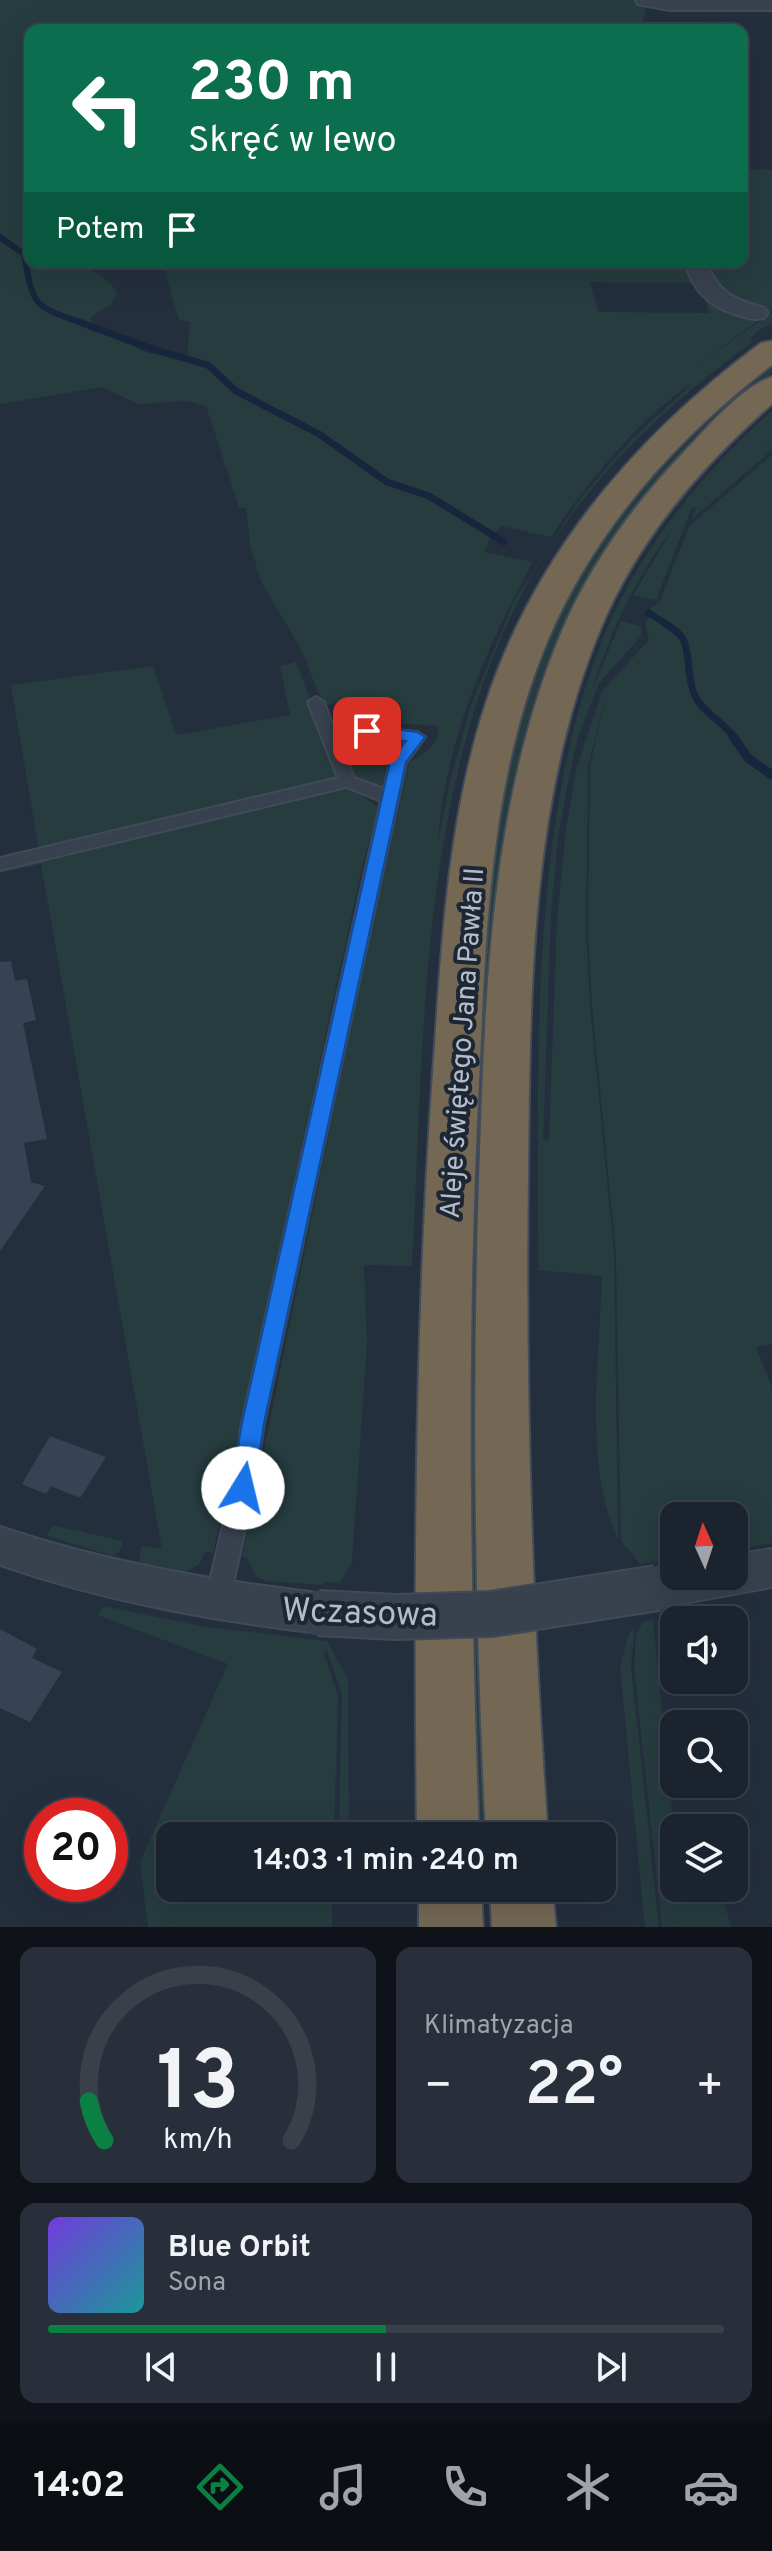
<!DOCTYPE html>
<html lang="pl">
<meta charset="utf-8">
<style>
:root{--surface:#1b232e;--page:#282f3a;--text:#f1f3f6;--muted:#a0a4aa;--line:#39404a;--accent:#0b8043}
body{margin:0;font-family:Overpass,sans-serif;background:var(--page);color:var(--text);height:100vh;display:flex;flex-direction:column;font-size:30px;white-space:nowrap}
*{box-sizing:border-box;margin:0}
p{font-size:26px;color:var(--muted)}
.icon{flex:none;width:44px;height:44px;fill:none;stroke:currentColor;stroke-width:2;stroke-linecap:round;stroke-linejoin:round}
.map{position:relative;height:1927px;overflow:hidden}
.drawer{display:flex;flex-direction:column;gap:20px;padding:20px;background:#0f1319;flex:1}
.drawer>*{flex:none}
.hud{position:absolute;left:24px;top:24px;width:724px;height:244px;border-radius:16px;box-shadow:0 8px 32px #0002,0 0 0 2px var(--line);background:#0b6e4f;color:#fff;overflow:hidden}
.needle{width:52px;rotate:357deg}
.buttons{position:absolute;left:660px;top:1502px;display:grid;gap:16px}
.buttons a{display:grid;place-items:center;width:88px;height:88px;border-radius:16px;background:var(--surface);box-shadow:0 8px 32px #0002,0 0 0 2px var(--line);font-size:40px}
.speed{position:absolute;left:24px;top:1798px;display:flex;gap:16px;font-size:40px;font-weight:700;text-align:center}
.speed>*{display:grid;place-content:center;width:104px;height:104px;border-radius:50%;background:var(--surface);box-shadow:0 8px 32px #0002,0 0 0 2px var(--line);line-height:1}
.speed .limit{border:12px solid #d22;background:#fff;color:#111}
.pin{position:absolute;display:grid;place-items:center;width:68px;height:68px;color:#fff;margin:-34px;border-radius:16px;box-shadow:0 4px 12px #0006}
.me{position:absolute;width:88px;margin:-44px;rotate:9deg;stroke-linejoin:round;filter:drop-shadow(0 0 6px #0008)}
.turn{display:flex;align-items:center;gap:28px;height:168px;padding:0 32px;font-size:36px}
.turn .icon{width:104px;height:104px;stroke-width:2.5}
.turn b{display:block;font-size:56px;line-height:68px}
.then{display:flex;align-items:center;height:76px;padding:0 32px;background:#0003;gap:16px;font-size:30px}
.big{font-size:60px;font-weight:600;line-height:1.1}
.drawer .widget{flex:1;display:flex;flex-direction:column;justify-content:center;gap:12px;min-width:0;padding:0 28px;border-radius:16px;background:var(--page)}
.drawer .dial{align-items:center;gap:0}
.dial svg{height:208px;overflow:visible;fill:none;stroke:var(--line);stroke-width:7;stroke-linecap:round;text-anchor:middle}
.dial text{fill:var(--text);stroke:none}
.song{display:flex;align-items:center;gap:24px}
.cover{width:96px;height:96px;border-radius:12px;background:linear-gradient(135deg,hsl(260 70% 55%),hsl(180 70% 35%))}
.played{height:8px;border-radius:4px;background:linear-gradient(90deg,var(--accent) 50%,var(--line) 50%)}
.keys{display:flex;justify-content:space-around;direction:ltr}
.heat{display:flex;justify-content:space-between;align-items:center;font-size:44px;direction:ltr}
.drawer .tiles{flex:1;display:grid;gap:20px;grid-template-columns:1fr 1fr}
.widget:last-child{grid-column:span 2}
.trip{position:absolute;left:156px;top:1822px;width:460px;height:80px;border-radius:16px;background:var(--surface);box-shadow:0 8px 32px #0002,0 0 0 2px var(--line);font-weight:600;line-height:80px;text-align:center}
.menu{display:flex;height:128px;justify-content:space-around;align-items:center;background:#0b0e12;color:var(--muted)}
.menu .icon{width:56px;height:56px}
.menu .on{color:var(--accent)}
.menu b{font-size:36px;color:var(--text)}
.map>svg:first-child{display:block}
</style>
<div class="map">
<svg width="772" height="1927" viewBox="0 0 772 1927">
<rect width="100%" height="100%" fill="#242f3e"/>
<g fill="#263c3f" fill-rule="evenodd">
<path d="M0,0H652L642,4L646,7L641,30H120C103,20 86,26 69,30C58,32 42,30 30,30V262C62,262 100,262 117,293L111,304L91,317L93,328L148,353L187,359L190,322L179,320L166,274V262H686L692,283L590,282L598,312L709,313L706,301L716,295L701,262H742V170L772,169V311L684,374L772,313V323C769,325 753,333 752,337C751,340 753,341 751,343C672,401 601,466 548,549C417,753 425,1030 412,1266L364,1265L367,1343L352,1562L340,1583L325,1582L322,1585L266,1581L256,1576L247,1557H242L363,967L409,763C425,752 439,746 438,726L395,723L394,728L342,725L339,723L368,718L362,699L323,705L303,653L261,581L250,545L246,508L239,507L206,406L187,401L138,404L102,387L0,404ZM694,382L632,439L581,497L514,601L471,705L449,786L438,843C444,745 486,647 533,562L484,552L489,540L501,526L551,537C587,483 639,418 694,382Z"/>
<path d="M772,360V373L704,431L664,474L537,702L498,1836H476L465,1315L485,898L517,713L572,581L648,473Z"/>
<path d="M772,410V439L762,447L772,440V450L691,520L696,508L692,507L656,600L633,595L674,527C638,574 610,631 593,688L621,621L641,626V636L599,683L579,734L571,767L558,836L551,915L543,1140L549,1141L557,920L566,828L577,767L602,691L649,640L645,622L650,617L672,633L678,630L649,610L660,601L689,526L772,455V1344L756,1347L772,1388V1543L734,1550V1516H674V1560L640,1564L621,1541L616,1254L592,1006L588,930L590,766L607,692L588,766L586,930L590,1006L614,1253L618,1539C583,1468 600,1354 602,1276L538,1270C539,1057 524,766 633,577C670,513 718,459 772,410Z"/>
<path d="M296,662L339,774L330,783L39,850L11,685L153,666L176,735L290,715L280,666Z"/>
<path d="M334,731C353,733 378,731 390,748L381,789L352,778Z"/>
<path d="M330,789C351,789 362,794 378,808L362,867L213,1553L205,1552L199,1564L186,1572L139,1564L141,1546L162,1549L41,864L0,873V866Z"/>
<path d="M52,1525L123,1541L120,1550L113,1556L47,1536Z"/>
<path d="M104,1606L206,1627L327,1641L348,1680L349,1836H339L342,1693L327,1651L324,1653L338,1696L334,1836H170V1888H333L332,1927H148L140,1862L228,1664L97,1615Z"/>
<path d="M653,1620L674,1830V1888H720L731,1927H662L634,1668L636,1634L643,1622Z"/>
<path d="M635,1625L631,1667L659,1927H645L620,1667L628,1637Z"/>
</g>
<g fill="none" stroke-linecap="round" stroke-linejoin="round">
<path stroke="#17263c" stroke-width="6" d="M0,237L24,254C34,311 34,305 87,325"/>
<g stroke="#17263c" stroke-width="7">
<path d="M82,323L155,350L208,365L236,391L319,434L387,482L429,496L504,542"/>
<path d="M649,613C659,620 672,626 680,635C692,648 685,682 698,701C707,715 724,723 734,737"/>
</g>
<path stroke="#17263c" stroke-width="9" d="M732,735L748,758L772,775"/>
</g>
<g fill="#364354">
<path d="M11,961L15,981L27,979L36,1020L23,1023L47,1139L24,1143L31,1182L45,1186L0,1251V962Z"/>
<path d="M50,1436L106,1457L80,1498L51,1486L46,1494L22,1484Z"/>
<path d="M0,1629L37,1649L32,1658L62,1672L30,1722L0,1708Z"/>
</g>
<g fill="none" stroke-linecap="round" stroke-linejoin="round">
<g stroke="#414a57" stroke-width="4">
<path id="service" d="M316,697L324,702L332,724L417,732L425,737L406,763L264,1423L254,1488L229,1602L225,1609L217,1613L209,1609L205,1602L232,1488L242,1423L381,801L346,787L0,870V858L338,778L308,702ZM336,734L406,741L390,762L384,789L354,778Z"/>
</g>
<g stroke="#414a57" stroke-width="4">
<g id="minor">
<path d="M636,0H772V10H669L638,4Z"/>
<path d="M684,262H706C720,295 732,298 764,308L768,313L764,318C753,321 745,317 734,314C705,304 694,289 684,262Z"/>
<path d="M0,1527C104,1562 209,1580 318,1593L334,1599L340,1613L334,1627L318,1633C209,1620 104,1601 0,1565Z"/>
<path d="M772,1549V1587L657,1608L641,1602L635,1588L641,1574L674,1565V1576H734V1555Z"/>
</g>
</g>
<g stroke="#434c59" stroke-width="4">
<g id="motorway">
<path d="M772,341V365C676,438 594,530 547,642C489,781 486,934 479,1082C466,1334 470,1585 479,1836H417C414,1581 415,1327 433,1073C443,928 449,776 510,641C565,519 655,422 761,343Z"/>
<path d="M772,377V404C700,467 637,540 600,630C530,799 530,992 528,1173C525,1394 532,1615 548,1836H486C475,1618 472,1400 479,1182C485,998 489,804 562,631C590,565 634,504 684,452C705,430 743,385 772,377Z"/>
<path d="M419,1888H481L483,1927H419Z"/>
<path d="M490,1888H552L556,1927H492Z"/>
</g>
</g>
<use href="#service" fill="#38414e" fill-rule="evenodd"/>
<use href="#minor" fill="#38414e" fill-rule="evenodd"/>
<use href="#motorway" fill="#746855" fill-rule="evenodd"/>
<g stroke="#414a57" stroke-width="48" stroke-linecap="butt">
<path id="minor-bridge" d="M318,1613L395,1617L491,1614L657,1588"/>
</g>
<use href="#minor-bridge" stroke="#38414e" stroke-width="44"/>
</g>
<path fill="#1a73e8" stroke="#114b97" stroke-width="2" d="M367,726L417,732L425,737L406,762L264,1423L254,1488L251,1495L243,1498L235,1495L231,1488L242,1423L390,762L406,741L361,735V728Z"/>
<g text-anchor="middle" stroke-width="8" stroke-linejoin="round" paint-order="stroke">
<g font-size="28" fill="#b4bcc9" stroke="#1d2633">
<text transform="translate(461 1043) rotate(-86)" y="10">Aleje świętego Jana Pawła II</text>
</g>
<g font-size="34" fill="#b4bcc9" stroke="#1d2633">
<text transform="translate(360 1611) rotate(2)" y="12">Wczasowa</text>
</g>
</g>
</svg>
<div class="buttons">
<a><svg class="needle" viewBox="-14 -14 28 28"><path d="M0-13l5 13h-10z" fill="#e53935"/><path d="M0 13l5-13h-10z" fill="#a0a4aa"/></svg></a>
<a><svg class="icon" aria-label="sound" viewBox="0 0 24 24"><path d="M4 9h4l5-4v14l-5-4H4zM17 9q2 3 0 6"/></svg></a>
<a><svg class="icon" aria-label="search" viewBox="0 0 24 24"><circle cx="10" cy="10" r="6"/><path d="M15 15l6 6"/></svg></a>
<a><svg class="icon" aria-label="layers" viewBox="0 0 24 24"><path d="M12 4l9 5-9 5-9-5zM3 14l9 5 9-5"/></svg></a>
</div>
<div class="speed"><div class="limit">20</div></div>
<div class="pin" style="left:367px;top:731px;background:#d93025"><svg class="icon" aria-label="arrive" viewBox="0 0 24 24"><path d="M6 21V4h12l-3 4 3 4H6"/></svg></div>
<svg class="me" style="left:243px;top:1488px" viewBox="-20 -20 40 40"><circle r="19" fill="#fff"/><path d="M0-13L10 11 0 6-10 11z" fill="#1a73e8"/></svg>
<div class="trip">14:03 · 1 min · 240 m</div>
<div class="hud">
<div class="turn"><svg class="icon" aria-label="left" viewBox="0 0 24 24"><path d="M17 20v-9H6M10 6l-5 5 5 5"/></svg><div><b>230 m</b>Skręć w lewo</div></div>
<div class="then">Potem<svg class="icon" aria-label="arrive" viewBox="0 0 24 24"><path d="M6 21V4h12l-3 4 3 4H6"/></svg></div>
</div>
</div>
<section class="drawer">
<div class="tiles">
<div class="widget dial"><svg viewBox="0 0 100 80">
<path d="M14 69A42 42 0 1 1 86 69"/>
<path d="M14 69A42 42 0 0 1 8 54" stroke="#0b8043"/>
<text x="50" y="56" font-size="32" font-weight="700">13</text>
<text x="50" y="72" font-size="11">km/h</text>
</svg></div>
<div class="widget"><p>Klimatyzacja</p>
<div class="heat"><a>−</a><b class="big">22°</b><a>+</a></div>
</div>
<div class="widget">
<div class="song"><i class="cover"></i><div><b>Blue Orbit</b><p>Sona</p></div></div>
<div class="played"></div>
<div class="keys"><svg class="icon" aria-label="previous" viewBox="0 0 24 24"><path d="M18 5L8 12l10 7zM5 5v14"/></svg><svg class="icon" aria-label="pause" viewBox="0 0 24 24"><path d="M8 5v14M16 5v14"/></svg><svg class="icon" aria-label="next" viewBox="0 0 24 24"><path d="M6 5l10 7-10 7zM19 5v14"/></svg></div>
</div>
</div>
</section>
<nav class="menu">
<b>14:02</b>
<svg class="icon on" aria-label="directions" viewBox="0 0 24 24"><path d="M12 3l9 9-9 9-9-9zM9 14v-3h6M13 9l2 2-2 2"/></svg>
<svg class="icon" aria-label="music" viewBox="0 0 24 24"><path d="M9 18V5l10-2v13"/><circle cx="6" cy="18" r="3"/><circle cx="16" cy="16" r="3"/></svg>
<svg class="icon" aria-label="phone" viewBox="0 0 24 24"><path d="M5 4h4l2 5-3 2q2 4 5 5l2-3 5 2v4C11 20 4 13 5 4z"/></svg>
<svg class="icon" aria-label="climate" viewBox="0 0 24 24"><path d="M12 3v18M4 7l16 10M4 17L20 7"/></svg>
<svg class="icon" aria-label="car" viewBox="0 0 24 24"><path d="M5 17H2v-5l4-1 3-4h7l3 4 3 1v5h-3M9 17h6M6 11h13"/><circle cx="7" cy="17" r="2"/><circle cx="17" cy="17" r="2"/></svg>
</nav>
